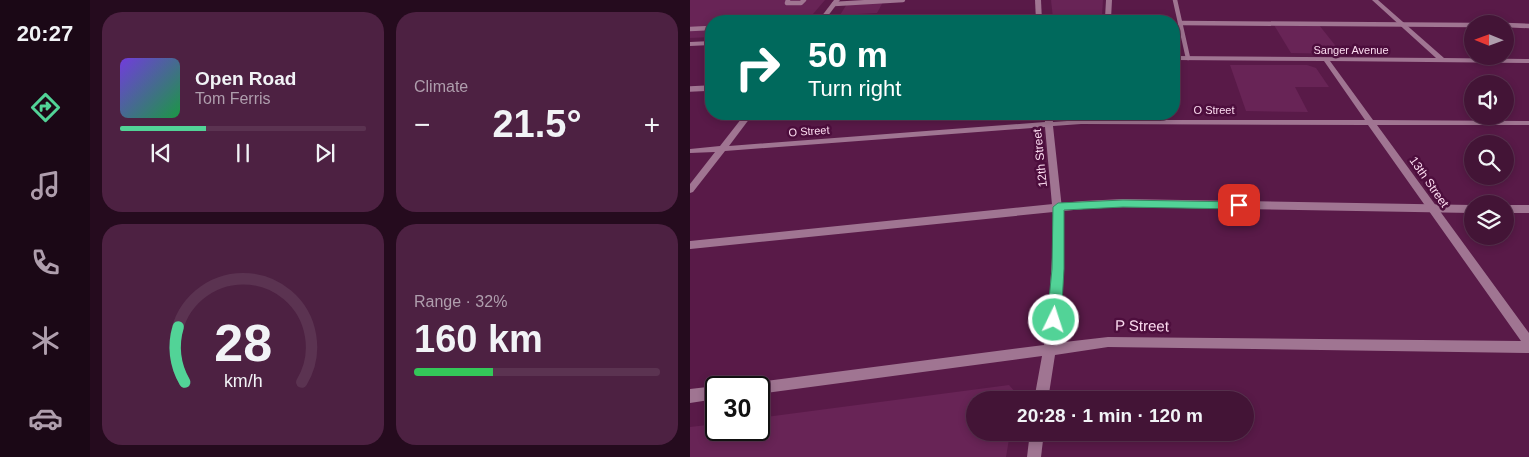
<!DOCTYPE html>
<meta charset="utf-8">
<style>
:root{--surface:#431436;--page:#4d2142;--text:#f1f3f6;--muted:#af9ead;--line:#5b3351;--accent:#52d397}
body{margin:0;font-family:Arial,sans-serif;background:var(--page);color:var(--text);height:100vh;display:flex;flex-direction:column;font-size:19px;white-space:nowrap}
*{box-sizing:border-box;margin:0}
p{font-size:16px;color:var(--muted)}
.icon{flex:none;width:28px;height:28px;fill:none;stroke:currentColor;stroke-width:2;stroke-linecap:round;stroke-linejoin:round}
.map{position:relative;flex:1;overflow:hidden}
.details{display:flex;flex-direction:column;gap:12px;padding:12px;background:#250b1e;width:600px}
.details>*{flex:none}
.hud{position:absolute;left:15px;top:15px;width:475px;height:105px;border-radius:20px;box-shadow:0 2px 8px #0003,0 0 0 1px var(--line);background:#00695c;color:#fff;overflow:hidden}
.needle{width:32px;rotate:271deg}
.fabs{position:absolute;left:774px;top:15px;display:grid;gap:10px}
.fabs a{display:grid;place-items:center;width:50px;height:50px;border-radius:50%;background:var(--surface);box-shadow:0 2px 8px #0003,0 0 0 1px var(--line);font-size:25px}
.speed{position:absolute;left:15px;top:376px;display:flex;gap:10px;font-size:25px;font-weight:700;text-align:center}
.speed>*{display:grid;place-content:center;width:65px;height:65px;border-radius:50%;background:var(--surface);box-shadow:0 2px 8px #0003,0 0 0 1px var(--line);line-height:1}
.speed .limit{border:2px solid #111;border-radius:8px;background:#fff;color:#111}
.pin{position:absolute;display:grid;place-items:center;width:42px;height:42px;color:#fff;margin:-21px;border-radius:10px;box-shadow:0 2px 8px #0006}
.me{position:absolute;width:55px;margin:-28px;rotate:4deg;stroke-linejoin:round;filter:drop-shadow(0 0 4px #0008)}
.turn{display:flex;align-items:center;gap:18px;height:105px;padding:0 20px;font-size:22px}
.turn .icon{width:65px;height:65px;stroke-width:2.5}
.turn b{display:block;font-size:35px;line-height:42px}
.big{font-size:38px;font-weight:800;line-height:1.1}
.details .card{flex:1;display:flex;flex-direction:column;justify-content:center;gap:8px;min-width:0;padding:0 18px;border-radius:20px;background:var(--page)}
.details .dial{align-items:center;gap:0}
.dial svg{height:130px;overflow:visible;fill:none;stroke:var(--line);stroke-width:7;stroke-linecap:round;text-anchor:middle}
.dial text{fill:var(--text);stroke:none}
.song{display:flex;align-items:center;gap:15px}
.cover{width:60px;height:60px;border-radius:8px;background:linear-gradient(135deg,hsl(260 70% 55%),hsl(140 70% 35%))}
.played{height:5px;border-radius:2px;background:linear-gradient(90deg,var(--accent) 35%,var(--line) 35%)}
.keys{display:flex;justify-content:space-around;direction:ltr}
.heat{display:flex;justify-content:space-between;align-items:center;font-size:28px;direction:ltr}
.charge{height:8px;border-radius:4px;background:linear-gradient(90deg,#34c759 32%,var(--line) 0)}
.details .tiles{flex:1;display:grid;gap:12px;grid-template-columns:repeat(2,1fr)}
.trip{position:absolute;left:276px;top:391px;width:288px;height:50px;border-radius:25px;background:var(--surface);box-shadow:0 2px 8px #0003,0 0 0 1px var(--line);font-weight:800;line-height:50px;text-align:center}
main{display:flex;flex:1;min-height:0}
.menu{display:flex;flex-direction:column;width:90px;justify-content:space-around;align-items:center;background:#1b0816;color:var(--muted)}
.menu .icon{width:35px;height:35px}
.menu .on{color:var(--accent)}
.menu b{font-size:22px;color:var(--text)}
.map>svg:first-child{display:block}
</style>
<main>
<nav class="menu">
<b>20:27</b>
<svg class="icon on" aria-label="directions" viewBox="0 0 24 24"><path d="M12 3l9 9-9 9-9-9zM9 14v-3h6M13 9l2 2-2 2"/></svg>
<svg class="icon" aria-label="music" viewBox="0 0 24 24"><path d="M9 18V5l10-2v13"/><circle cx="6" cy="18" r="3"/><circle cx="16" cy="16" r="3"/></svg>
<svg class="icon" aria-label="phone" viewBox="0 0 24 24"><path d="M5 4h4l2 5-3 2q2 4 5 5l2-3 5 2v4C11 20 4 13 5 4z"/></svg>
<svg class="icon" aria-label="climate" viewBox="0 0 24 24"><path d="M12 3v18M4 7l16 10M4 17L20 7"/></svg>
<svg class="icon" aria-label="car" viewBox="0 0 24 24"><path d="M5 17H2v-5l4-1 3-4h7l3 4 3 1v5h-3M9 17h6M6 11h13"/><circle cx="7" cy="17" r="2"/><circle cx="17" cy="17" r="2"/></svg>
</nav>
<section class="details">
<div class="tiles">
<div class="card">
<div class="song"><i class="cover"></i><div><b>Open Road</b><p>Tom Ferris</p></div></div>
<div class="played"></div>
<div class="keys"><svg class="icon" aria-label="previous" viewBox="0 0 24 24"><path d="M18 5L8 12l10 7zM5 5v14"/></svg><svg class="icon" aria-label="pause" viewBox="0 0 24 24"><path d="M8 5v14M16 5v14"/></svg><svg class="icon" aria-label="next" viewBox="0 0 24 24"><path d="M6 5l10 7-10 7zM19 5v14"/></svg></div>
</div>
<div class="card"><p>Climate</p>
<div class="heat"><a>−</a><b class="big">21.5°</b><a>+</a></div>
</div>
<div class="card dial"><svg viewBox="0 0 100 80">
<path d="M14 69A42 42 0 1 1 86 69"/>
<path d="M14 69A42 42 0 0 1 10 35" stroke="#52d397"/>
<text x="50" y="56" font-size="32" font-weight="700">28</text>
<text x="50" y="72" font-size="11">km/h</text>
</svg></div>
<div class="card"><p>Range · 32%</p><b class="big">160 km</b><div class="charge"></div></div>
</div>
</section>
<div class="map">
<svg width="839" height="457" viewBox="0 0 839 457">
<rect width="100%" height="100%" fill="#591a48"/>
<g fill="#682456">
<path d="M0,0H135L117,21H21V37L0,38Z"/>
<path d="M361,0H413L412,15L366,19L363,18Z"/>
<path d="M193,2L187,13L150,15L157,4Z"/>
<path d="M584,25H629L652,54L601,53Z"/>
<path d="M540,65H617L626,68L639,87H605L618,112L556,111Z"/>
<path d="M319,385L327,394L326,400H285V432L320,433L316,457H0V427L26,424V430H69V418Z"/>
</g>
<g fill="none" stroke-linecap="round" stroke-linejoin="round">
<g stroke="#a07592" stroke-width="4.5">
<path d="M98,0L97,3H111L114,0"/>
<path d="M485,0L498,58"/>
<path d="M144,4L213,0"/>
<path d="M490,23L782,25"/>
<path d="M815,25L839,26"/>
<path d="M0,29L21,28"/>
</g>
<path stroke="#a07592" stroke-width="5.5" d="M0,89L21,88"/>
<g stroke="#a07592" stroke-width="8">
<path d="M815,209H839"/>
<path d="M0,245L393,205L433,203L782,209"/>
</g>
<g fill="#a07592" fill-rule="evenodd">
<path d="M144,0H150L134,21H128Z"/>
<path d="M345,0H351L352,21H346Z"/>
<path d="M416,0H422L421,19L416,21H407L415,18Z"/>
<path d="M682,0H688L754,58L839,59V63L640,61L683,120L839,121V125H687L839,333V353L418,347L365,355L358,400H344L352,356L69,394V388H61L63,383L68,382L354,345L358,320L364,227L355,127L35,151L3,192L0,193V184L25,152L0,153V149L30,146L55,114H63L39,146L355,122L354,114H362L363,122L391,120H675L634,61L484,60V56L746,58ZM391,124L678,125L831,341L418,337L366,343L370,320L374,227L363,126Z"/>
<path d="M21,41V45L0,46V42Z"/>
<path d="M26,386L29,388H26V399L0,403V389Z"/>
<path d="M340,432H354L351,457H337Z"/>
</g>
</g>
<path fill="#52d397" stroke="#358962" d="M433,200L549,202L554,205L549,209L433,207L374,210V269L371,320L369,324L364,326L359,324L357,320L362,269L363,207L368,203Z"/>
<g text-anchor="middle" stroke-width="5" stroke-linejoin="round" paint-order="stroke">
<g font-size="11" fill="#fcdcf0" stroke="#4d0e3d">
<text x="661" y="54">Sanger Avenue</text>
<text x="524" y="114">O Street</text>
<text transform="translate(119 131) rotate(-4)" y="4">O Street</text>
</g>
<g font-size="12" fill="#fcdcf0" stroke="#4d0e3d">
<text transform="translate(350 158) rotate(-96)" y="4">12th Street</text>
<text transform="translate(739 182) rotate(55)" y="4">13th Street</text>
</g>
<g font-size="15" fill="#fcdcf0" stroke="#4d0e3d">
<text transform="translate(452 326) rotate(1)" y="5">P Street</text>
</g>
</g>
</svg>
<div class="fabs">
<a><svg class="needle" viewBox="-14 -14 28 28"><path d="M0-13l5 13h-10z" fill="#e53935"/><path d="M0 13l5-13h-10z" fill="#af9ead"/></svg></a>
<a><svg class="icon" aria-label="sound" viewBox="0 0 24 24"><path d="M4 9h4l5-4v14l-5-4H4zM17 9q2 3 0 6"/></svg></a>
<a><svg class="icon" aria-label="search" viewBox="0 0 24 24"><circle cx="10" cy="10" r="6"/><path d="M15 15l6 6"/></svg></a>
<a><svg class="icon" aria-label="layers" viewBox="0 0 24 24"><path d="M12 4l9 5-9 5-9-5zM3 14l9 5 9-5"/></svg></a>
</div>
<div class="speed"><div class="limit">30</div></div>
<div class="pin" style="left:549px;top:205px;background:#d93025"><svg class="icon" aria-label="arrive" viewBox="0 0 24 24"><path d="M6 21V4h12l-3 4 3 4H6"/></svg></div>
<svg class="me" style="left:364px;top:320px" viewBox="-20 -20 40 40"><circle r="17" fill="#52d397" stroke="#fff" stroke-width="3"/><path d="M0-11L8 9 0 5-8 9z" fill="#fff"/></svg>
<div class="trip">20:28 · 1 min · 120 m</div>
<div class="hud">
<div class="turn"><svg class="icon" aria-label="right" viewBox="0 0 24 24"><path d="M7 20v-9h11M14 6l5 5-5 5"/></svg><div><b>50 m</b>Turn right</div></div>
</div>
</div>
</main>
